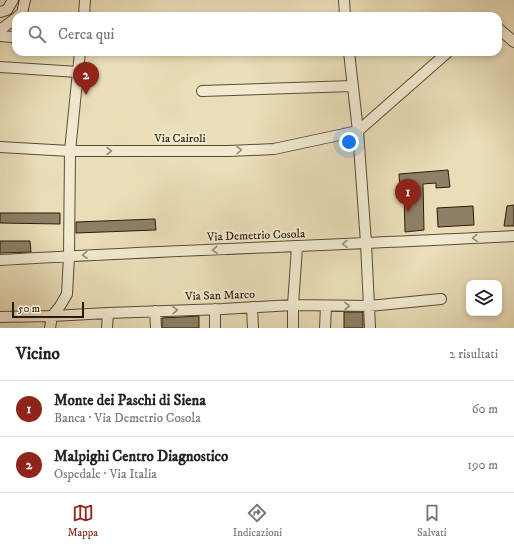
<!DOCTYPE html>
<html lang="it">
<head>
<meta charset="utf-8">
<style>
	:root { --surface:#fff; --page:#f6f6f6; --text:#222; --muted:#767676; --line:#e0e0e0; --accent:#8f2418 }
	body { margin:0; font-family:"IM FELL DW Pica",serif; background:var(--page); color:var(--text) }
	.controls { position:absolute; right:12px; bottom:12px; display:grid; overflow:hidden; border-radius:8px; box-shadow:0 2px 6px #0003 }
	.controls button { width:36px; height:36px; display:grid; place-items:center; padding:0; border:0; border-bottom:1px solid var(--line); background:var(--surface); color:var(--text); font:20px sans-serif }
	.scale { position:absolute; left:12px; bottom:10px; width:72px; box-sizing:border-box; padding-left:4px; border:2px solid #2b1b0d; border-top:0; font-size:11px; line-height:14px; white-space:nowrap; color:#2b1b0d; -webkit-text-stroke:3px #f1ead1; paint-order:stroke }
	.you { position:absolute; left:349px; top:142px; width:14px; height:14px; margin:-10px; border:3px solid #fff; border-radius:50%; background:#1a73e8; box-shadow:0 0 0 6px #1a73e833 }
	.badge { display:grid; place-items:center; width:26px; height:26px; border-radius:50%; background:var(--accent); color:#fff; font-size:13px; font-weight:700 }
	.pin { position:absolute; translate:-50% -33px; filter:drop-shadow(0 1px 2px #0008) }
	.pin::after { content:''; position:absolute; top:21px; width:14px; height:12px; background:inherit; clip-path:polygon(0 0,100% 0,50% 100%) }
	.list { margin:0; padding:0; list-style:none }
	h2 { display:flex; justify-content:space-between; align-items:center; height:52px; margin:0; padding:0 16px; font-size:17px }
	h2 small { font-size:13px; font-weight:400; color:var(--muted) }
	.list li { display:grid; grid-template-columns:26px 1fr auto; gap:12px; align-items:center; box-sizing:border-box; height:56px; padding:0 16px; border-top:1px solid var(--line) }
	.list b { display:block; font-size:15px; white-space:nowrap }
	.list p { margin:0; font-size:13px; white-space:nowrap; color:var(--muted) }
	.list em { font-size:13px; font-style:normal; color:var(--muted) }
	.icon { flex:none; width:22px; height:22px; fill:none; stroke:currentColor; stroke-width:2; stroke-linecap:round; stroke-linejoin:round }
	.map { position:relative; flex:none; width:514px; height:328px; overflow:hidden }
	.search { position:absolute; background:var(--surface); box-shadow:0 2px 6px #0003; left:12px; right:12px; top:12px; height:44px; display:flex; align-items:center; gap:10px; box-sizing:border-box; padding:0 14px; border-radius:12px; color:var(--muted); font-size:15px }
	.sheet { height:164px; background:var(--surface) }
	nav { display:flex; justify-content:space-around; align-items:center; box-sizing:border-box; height:56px; border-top:1px solid var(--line); background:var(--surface); font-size:11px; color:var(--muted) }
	nav a { display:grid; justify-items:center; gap:2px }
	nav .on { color:var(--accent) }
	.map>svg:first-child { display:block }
</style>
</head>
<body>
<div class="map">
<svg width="514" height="328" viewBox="0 0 514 328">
	<rect width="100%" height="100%" fill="#eadeb8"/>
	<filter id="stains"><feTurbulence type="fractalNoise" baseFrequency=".005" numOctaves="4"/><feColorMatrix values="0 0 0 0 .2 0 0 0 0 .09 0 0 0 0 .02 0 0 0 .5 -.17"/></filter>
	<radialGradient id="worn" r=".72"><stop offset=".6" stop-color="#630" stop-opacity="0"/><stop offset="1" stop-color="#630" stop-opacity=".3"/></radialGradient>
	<path fill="#8e8066" stroke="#2b1b0d" d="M448,170L450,187L436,188V183L423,184L424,230L405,232L404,190L400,191L399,174Z
		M514,205V226H504L507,206Z
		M473,206L474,225L438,227L437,208Z
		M0,213H60V224L0,223Z
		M155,219L156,230L76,233V222Z
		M0,241H30L31,252L0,253Z
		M344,312H363V328H344Z
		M199,316V328H162V318Z"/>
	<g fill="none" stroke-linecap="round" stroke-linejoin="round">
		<g stroke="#5b4c38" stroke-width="12">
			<path id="minor" d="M344,0L345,16
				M0,12L7,10L13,0
				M18,16L22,13L25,0
				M84,16L85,0
				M498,28L514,42
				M0,30L16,18
				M0,36L12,37L16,35
				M349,52L358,131L366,243L370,328
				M0,67L78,72
				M202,91L353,86
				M0,147L70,151H229L274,149L358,131L448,52
				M0,260C171,250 343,245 514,236
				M252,307L253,328
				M215,309V328
				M155,311L156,328
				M52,316L60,306L67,294L69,256L70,151L80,52
				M0,317L52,316L108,313L223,309L293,305L369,306L441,299
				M50,328L52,316
				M107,328L108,313
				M293,328V305L297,247
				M325,328L326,306"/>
		</g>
		<use href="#minor" stroke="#f1ead1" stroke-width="10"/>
	</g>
	<defs><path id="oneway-chevron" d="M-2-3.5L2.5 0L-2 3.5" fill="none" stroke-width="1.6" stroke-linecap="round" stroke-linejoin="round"/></defs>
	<g stroke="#988d79">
		<use href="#oneway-chevron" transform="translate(239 150) rotate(-2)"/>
		<use href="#oneway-chevron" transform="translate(109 151)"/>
		<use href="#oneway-chevron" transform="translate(475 238) rotate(177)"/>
		<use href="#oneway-chevron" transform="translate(345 244) rotate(178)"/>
		<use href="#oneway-chevron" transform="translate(215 250) rotate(178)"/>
		<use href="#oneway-chevron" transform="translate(85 255) rotate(178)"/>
		<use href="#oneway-chevron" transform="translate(347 306)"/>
		<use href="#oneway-chevron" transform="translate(175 310) rotate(-2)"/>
	</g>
	<g text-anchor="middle" stroke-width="4" stroke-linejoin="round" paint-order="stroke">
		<g font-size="12" fill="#2b1b0d" stroke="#f1ead1">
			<text x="180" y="142">Via Cairoli</text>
			<text transform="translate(256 235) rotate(-2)" y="4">Via Demetrio Cosola</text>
			<text transform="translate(220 295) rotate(-2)" y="4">Via San Marco</text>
		</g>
	</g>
	<rect width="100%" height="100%" filter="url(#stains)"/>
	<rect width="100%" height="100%" fill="url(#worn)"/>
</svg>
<div class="controls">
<button><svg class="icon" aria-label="layers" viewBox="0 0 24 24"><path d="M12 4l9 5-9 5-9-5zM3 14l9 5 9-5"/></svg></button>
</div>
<div class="scale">50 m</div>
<div class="you"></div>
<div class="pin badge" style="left:408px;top:212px">1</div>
<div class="pin badge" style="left:86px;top:95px">2</div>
<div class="search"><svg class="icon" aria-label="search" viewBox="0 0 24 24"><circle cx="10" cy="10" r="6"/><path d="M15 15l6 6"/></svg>Cerca qui</div>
</div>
<section class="sheet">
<h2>Vicino<small>2 risultati</small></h2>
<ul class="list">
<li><span class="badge">1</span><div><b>Monte dei Paschi di Siena</b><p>Banca · Via Demetrio Cosola</p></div><em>60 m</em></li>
<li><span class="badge">2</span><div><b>Malpighi Centro Diagnostico</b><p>Ospedale · Via Italia</p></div><em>190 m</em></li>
</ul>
</section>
<nav>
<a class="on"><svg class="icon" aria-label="map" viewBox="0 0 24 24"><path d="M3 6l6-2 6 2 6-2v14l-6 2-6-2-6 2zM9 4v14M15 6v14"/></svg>Mappa</a>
<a><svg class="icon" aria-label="directions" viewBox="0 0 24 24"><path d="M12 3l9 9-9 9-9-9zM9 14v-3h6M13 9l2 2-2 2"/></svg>Indicazioni</a>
<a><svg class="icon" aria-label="saved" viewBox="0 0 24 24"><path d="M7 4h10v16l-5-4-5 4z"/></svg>Salvati</a>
</nav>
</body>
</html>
